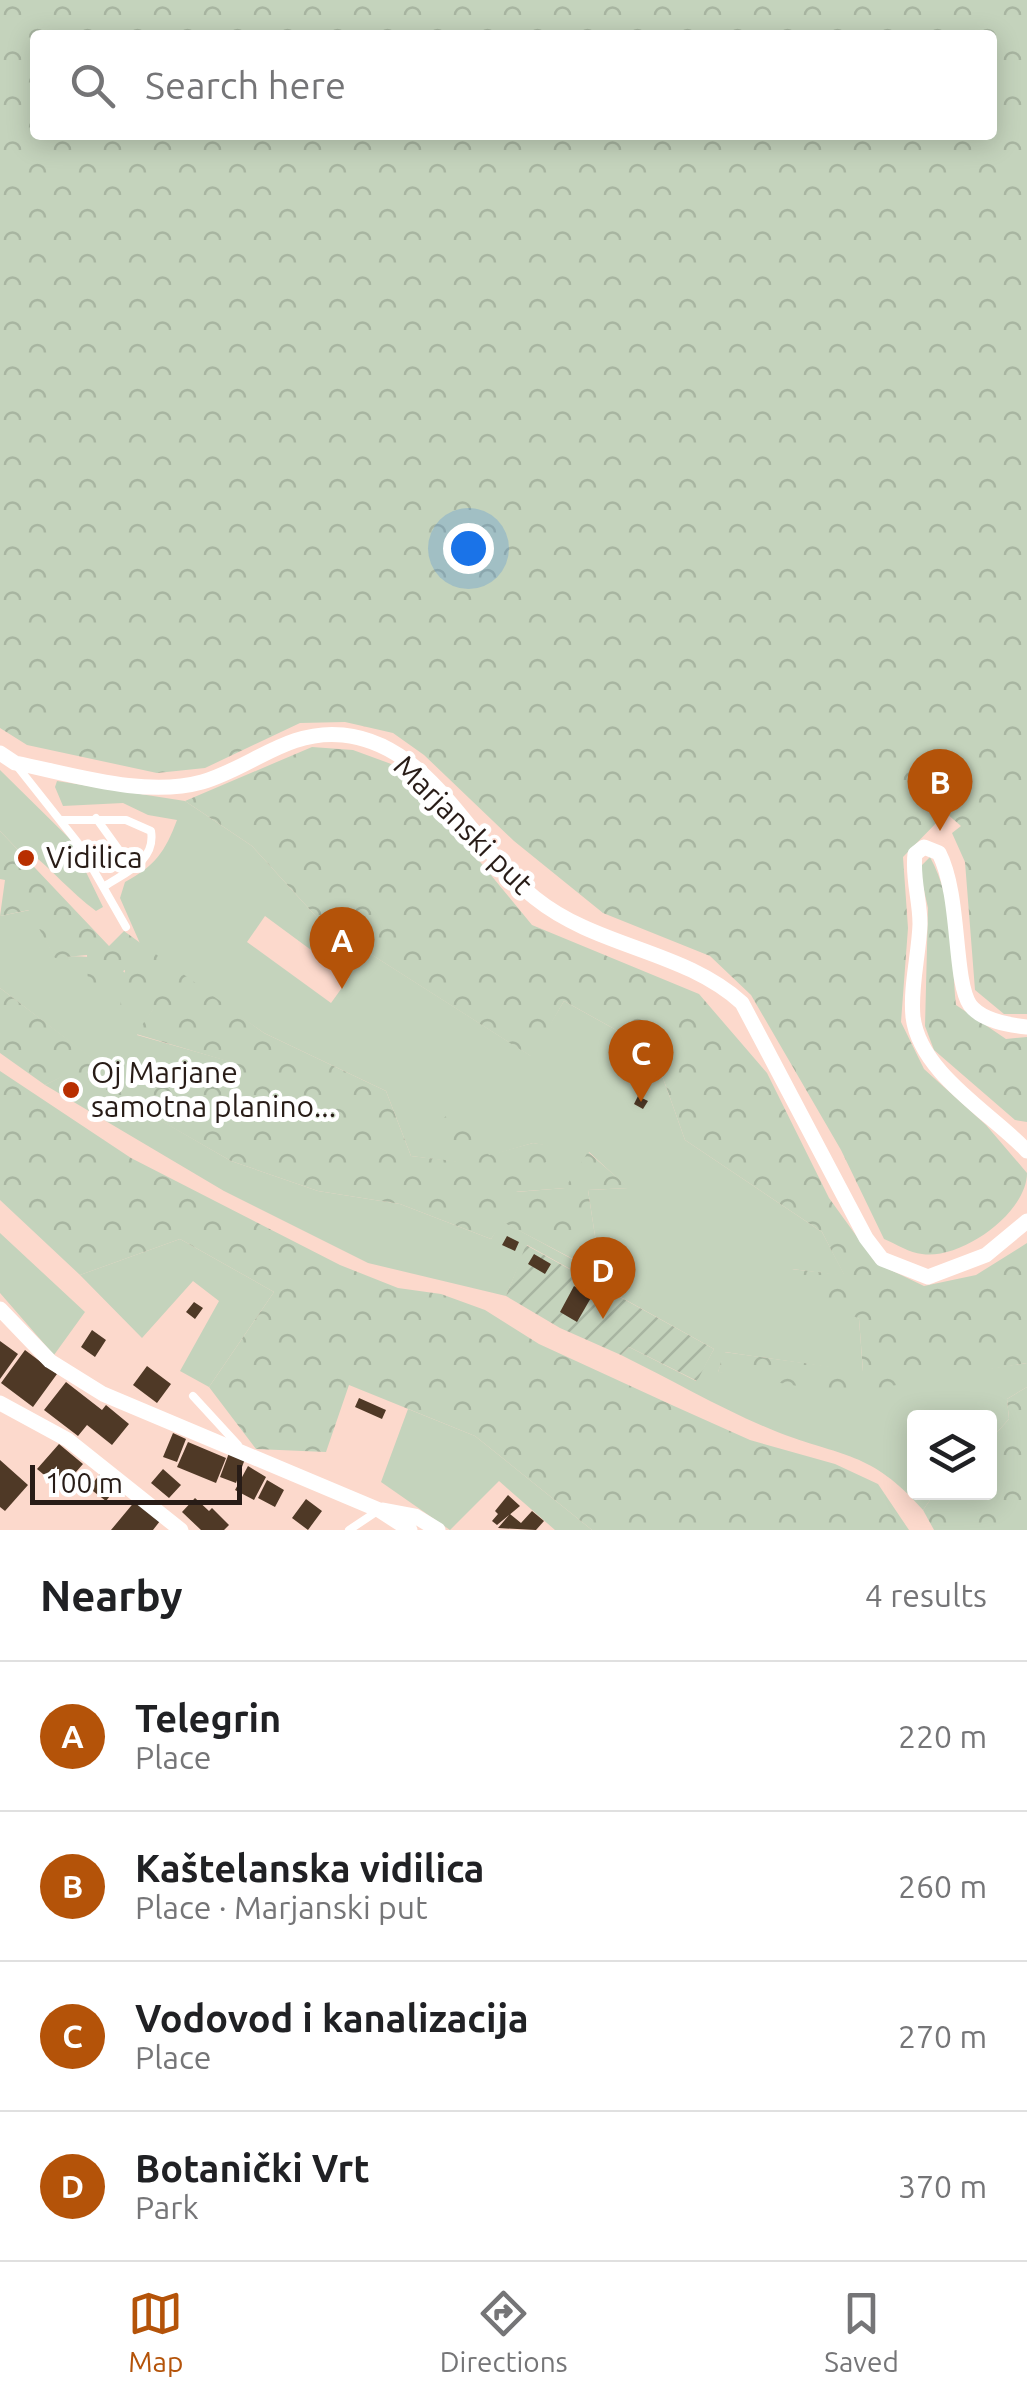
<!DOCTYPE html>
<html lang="en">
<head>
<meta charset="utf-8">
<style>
	:root { --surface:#fff; --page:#f6f6f6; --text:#202124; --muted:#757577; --line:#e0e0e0; --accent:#b45309 }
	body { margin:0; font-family:Ubuntu,sans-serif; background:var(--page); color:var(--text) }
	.controls { position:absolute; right:30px; bottom:30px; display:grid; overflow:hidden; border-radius:10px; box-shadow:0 5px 25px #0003 }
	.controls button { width:90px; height:90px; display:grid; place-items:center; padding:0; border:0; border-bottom:2px solid var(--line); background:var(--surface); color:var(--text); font:50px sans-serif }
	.scale { position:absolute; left:30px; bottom:25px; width:212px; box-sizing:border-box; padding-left:10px; border:5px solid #281c17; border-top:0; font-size:28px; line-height:35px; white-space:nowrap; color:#281c17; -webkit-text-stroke:8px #fff; paint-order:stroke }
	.you { position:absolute; left:468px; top:548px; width:35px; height:35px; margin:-25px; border:8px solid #fff; border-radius:50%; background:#1a73e8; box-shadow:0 0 0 15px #1a73e833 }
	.badge { display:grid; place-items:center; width:65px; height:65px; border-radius:50%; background:var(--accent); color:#fff; font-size:32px; font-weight:700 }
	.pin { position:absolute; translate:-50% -82px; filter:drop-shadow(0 2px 5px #0008) }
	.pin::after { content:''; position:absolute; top:52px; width:35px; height:30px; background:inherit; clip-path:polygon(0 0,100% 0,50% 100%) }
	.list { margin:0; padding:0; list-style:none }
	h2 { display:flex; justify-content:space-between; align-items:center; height:130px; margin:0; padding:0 40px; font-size:42px }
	h2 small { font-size:32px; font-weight:400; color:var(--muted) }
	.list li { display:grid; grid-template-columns:65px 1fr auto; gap:30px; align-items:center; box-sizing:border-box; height:150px; padding:0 40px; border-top:2px solid var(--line) }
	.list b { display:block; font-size:38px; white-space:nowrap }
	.list p { margin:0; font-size:32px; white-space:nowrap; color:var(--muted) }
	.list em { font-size:32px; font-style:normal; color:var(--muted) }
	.icon { flex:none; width:55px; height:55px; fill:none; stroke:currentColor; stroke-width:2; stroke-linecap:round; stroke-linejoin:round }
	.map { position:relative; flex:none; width:1027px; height:1530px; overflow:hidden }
	.search { position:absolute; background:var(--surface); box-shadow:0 5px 25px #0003; left:30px; right:30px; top:30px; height:110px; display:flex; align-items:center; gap:25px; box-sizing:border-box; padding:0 35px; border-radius:10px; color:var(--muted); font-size:38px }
	.sheet { height:730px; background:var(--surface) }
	nav { display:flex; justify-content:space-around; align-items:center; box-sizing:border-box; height:140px; border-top:2px solid var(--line); background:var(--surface); font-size:28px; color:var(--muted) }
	nav a { display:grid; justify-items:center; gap:5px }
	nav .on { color:var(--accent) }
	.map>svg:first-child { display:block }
</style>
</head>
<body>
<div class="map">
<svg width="1027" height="1530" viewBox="0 0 1027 1530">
	<defs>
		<pattern id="forest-crowns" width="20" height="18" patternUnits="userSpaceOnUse" patternTransform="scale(2.5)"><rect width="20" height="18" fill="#c4d3bc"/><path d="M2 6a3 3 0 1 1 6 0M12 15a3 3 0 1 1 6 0" fill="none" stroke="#a8b5a1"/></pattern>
		<pattern id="garden-furrows" width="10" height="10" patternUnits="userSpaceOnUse" patternTransform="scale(2.5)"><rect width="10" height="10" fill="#c4d3bc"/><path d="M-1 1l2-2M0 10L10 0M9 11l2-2" fill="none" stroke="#a8b5a1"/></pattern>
	</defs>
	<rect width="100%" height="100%" fill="#fcd9cc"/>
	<path fill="#c4d3bc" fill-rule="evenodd" d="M0,770L70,839L103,907L96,911C70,892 53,870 27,850L21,853L0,831Z
		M57,781L185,801L252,846L322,923L531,1056L564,1001L636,1041L663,1078L685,1140L822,1232L845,1276L792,1269L859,1319L863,1372L725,1352L718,1372L935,1377L1027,1363V1387L1007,1399L1009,1419L990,1440V1418H914V1492L935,1493L923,1510C870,1450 843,1458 775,1431C723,1410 672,1380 621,1355L629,1347L696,1381L714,1349L527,1245L506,1296L368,1263L224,1191L45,1085L74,1070L231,1161L318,1191L400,1204L491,1239L502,1221L572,1259L597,1249L588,1190L628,1188L589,1152L566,1188L514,1192L559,1148L533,1143L464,1163L411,1156L386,1091L264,1033L142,948L120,898L125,882C155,866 165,852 177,820L148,815L123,803L63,806L55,787ZM265,916L349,978L331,1003L247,942Z
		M30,910L55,957C112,953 122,964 154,1008L137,1035L239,1064L186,1090L108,1071L0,988V916Z
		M0,1233L85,1312L54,1355L0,1293Z
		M180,1239L274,1292L209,1387L180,1371L219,1301L193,1281L142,1338L80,1275Z
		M408,1409L475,1436L592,1530H555L499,1481L450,1530L381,1482Z"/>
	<path fill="url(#forest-crowns)" fill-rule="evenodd" d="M0,0H1027V1014H1004L975,990L965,862L952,833L961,826L946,813L903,857L908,928L901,1022L924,1069L986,1125L1027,1173C1027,1213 961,1260 922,1254C910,1253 896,1244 884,1239L841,1150L751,995L710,956L603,913L514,841L424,755L393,733L345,722L300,723L205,768L157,773L27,745L0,728ZM35,35H992V135H35Z
		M312,747L353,750L394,765L430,801L532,925L699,994L767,1073L829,1198L876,1263L924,1286L976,1275L1027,1243V1363L843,1394L718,1372L724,1352L863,1371L859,1319L788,1279L791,1269L844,1275L822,1232L685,1140L663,1078L636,1041L564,1001L532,1057L322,923L252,846L185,801Z
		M0,831L109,946L124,931L264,1033L386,1091L411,1156L462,1162L430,1129L455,1109L489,1155L533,1143L561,1147L516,1192L565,1188L588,1152L629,1188L588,1190L597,1249L573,1259L503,1222L491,1239L400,1204L318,1191L231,1161L74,1071L45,1085L0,1053V988L108,1070L186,1090L237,1064L136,1034L153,1009H120L125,970L88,990L87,955L55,958L29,910L0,916L5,880L0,879Z
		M930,857C955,903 951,954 956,1005L1006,1039L1027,1037V1122L1015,1120L934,1050L925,1026L928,908L919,868Z
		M0,1071L131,1158L340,1265L398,1288L441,1294L485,1310L539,1344L674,1406L750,1440L835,1464L878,1484L909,1530H592L475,1436L349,1385L326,1452L256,1449L209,1387L274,1292L180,1239L80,1275L0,1200Z
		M1027,1387V1530H934L923,1510L935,1493L990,1492V1440L1009,1419L1007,1399Z"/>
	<path fill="url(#garden-furrows)" d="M526,1245L714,1349L697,1381L629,1347L621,1355L560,1328L506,1296Z"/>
	<path fill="#4f3926" d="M638,1096L648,1101L643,1109L634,1104Z
		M507,1236L519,1242L515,1251L502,1245Z
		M534,1254L551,1264L545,1274L528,1264Z
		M587,1261L622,1280L616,1290L582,1271Z
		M574,1286L592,1296L577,1322L560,1312Z
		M194,1302L203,1308L195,1319L186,1312Z
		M92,1330L106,1340L95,1357L81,1347Z
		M0,1341L18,1354L0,1379Z
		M25,1350L57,1374L33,1407L1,1383Z
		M147,1366L171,1384L157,1403L133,1385Z
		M66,1382L102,1410L106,1405L129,1424L112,1445L87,1425L78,1436L44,1410Z
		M359,1398L386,1410L382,1419L355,1407Z
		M173,1433L186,1439L177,1462L163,1457Z
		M188,1442L226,1458L216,1483L177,1467Z
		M59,1444L83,1464L61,1489L37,1469Z
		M229,1453L245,1459L236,1483L220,1477Z
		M0,1460L28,1485L5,1511L0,1507Z
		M248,1466L266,1477L254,1500L235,1490Z
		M163,1469L181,1485L169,1498L151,1483Z
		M100,1474L117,1487L106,1501L89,1488Z
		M267,1480L284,1490L275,1507L258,1498Z
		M508,1495L520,1506L497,1525L492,1521L498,1514L495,1511Z
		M195,1498L209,1511L212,1508L229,1525L224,1530H201L182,1512Z
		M306,1499L322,1511L308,1530L292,1518Z
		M136,1500L160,1521L153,1530H111Z
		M532,1511L544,1521L536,1530L498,1528L510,1514L521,1523Z"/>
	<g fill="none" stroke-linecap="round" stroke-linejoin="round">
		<path stroke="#fff" stroke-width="8" d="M17,766L78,843L126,927
			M96,818L132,868
			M61,820H126L151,831C156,861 126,872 105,886
			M193,1396L238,1445
			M349,1530L379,1510"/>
		<path stroke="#fff" stroke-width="15" d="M0,753L15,763C72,774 144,798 202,782C251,768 288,729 343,735C432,744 472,848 535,898C597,948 684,950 742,1003L866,1238L882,1259L928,1277L986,1255L1027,1221
			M1027,1027C1009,1025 982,1021 970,1005C953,979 961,896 939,853L924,847L915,854C912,878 920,900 920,924C919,954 910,987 913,1017C920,1073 991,1113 1027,1151
			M0,1309L50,1361L103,1394L379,1510L410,1530
			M0,1403L68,1440L181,1530
			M383,1510L415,1516L438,1530"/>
	</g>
	<g fill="#b82f00" stroke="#fff" stroke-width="4">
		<circle cx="26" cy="858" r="10"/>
		<circle cx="71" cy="1090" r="10"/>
	</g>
	<g text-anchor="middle" stroke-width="10" stroke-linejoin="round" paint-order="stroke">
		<g font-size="30" fill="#281c17" stroke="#fff">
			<text transform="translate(463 825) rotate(45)" y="10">Marjanski put</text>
		</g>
		<g font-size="30" fill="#281c17" stroke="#fff" text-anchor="start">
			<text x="46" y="868">Vidilica</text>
			<text x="91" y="1083">Oj Marjane<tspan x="91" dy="34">samotna planino...</tspan></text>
		</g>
	</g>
</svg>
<div class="controls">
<button><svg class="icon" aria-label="layers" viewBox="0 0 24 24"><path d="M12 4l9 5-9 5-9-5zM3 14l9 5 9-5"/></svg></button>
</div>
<div class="scale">100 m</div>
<div class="you"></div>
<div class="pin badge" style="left:342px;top:989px">A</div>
<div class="pin badge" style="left:940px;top:831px">B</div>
<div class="pin badge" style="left:641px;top:1102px">C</div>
<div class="pin badge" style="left:603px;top:1319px">D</div>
<div class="search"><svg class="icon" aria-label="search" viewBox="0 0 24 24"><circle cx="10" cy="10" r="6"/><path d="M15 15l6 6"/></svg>Search here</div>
</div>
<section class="sheet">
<h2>Nearby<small>4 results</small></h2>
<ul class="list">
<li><span class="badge">A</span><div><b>Telegrin</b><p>Place</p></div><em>220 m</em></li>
<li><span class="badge">B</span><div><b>Kaštelanska vidilica</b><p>Place · Marjanski put</p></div><em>260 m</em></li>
<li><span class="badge">C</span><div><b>Vodovod i kanalizacija</b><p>Place</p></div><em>270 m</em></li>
<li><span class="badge">D</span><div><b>Botanički Vrt</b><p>Park</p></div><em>370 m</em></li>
</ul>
</section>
<nav>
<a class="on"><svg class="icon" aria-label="map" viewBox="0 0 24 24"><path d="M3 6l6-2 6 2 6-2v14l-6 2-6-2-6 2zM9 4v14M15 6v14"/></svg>Map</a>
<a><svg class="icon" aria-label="directions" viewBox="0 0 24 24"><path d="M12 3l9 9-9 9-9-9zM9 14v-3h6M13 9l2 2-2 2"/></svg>Directions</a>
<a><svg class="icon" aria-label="saved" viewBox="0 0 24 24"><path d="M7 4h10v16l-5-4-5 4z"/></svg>Saved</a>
</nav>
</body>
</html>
